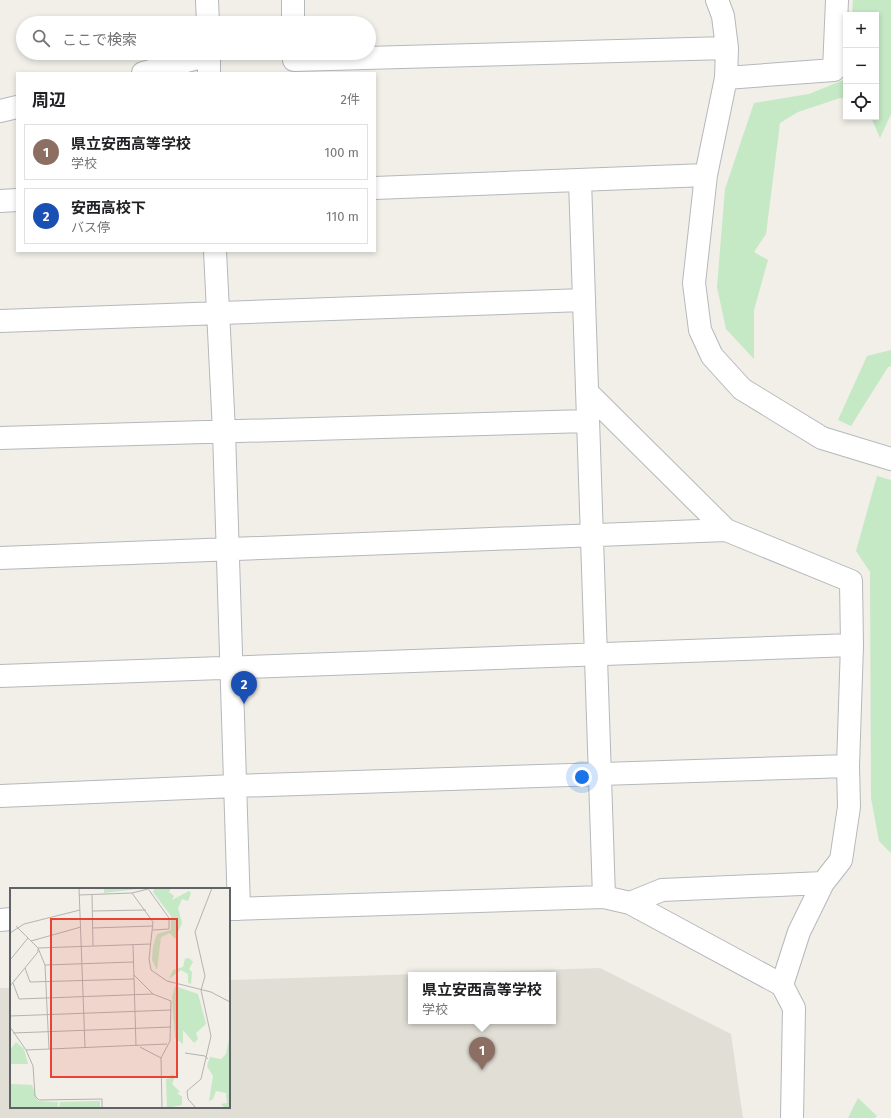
<!DOCTYPE html>
<html lang="ja">
<head>
<meta charset="utf-8">
<style>
	:root { --surface:#fff; --page:#f6f6f6; --text:#202124; --muted:#757577; --line:#e0e0e0; --accent:#ea4335 }
	body { margin:0; font-family:"Fira Sans","Noto Sans JP",sans-serif; background:var(--page); color:var(--text) }
	.controls { position:absolute; right:12px; top:12px; display:grid; overflow:hidden; border-radius:0px; box-shadow:0 2px 6px #0003 }
	.controls button { width:36px; height:36px; display:grid; place-items:center; padding:0; border:0; border-bottom:1px solid var(--line); background:var(--surface); color:var(--text); font:20px sans-serif }
	.you { position:absolute; left:582px; top:777px; width:14px; height:14px; margin:-10px; border:3px solid #fff; border-radius:50%; background:#1a73e8; box-shadow:0 0 0 6px #1a73e833 }
	.badge { display:grid; place-items:center; width:26px; height:26px; border-radius:50%; background:var(--accent); color:#fff; font-size:13px; font-weight:700 }
	.pin { position:absolute; translate:-50% -33px; filter:drop-shadow(0 1px 2px #0008) }
	.pin::after { content:''; position:absolute; top:21px; width:14px; height:12px; background:inherit; clip-path:polygon(0 0,100% 0,50% 100%) }
	.popup { position:absolute; left:408px; top:972px; width:148px; height:52px; box-sizing:border-box; display:grid; place-content:center; border-radius:0px; background:var(--surface); filter:drop-shadow(0 1px 3px #0005); font-size:13px; white-space:nowrap; color:var(--muted) }
	.popup b { font-size:15px; color:var(--text) }
	.popup::after { content:''; position:absolute; left:50%; top:100%; margin-left:-8px; border:8px solid transparent; border-top-color:var(--surface) }
	.list { margin:0; padding:0; list-style:none }
	h2 { display:flex; justify-content:space-between; align-items:center; height:52px; margin:0; padding:0 16px; font-size:17px }
	h2 small { font-size:13px; font-weight:400; color:var(--muted) }
	.list li { display:grid; grid-template-columns:26px 1fr auto; gap:12px; align-items:center; box-sizing:border-box; height:56px; margin:0 8px 8px; padding:0 8px; border:1px solid var(--line); border-radius:0px }
	.list b { display:block; font-size:15px; white-space:nowrap }
	.list p { margin:0; font-size:13px; white-space:nowrap; color:var(--muted) }
	.list em { font-size:13px; font-style:normal; color:var(--muted) }
	.icon { flex:none; width:22px; height:22px; fill:none; stroke:currentColor; stroke-width:2; stroke-linecap:round; stroke-linejoin:round }
	.map { position:relative; flex:none; width:891px; height:1118px; overflow:hidden }
	.search { position:absolute; background:var(--surface); box-shadow:0 2px 6px #0003; left:16px; top:16px; width:360px; height:44px; display:flex; align-items:center; gap:10px; box-sizing:border-box; padding:0 14px; border-radius:22px; color:var(--muted); font-size:15px }
	.panel { position:absolute; background:var(--surface); box-shadow:0 2px 6px #0003; left:16px; top:72px; width:360px; height:180px; border-radius:0px }
	.map>svg:first-child { display:block }
</style>
</head>
<body>
<div class="map">
<svg width="891" height="1118" viewBox="0 0 891 1118">
	<rect width="100%" height="100%" fill="#f1efe8"/>
	<path fill="#e1ded6" fill-rule="evenodd" d="M600,968L731,1034L743,1118H0V988H11V1107H229V980ZM411,975H553V1021H411Z"/>
	<path fill="#c5e8c5" d="M853,0H891V114L880,138L871,117H876V15H852Z
		M846,79V99L840,98L798,112L780,123L766,234L754,252L768,260L754,310V359L726,329L717,287L725,189L754,103L809,94Z
		M891,350V366L888,367L851,426L838,420L867,356Z
		M877,476L891,480V853L879,841L871,798L870,572L856,551Z
		M858,1098L877,1116L875,1118H848Z"/>
	<g fill="none" stroke-linecap="round" stroke-linejoin="round">
		<g stroke="#b5b8bc" stroke-width="24">
			<path id="minor" d="M207,0L208,23
				M293,0V23
				M717,0L723,16L727,48L726,78L706,175L694,283L700,330L712,356L742,389L822,438L891,459
				M209,53V73
				M294,60L727,48
				M143,73L209,55
				M726,78L834,70L837,0
				M0,111L17,107
				M580,180L604,897
				M375,188L706,175
				M0,201L17,200
				M215,251L224,431L239,909
				M0,321L583,300
				M588,393L726,530L851,581L852,645L848,766L849,807L841,860L823,883L799,932L782,985L794,1008L792,1118
				M0,438L588,421
				M0,558L726,530
				M0,676L852,645
				M0,796L235,786L848,766
				M630,903L782,985
				M229,909L604,897L630,903L662,890L823,883
				M0,920L11,919"/>
		</g>
		<use href="#minor" stroke="#fff" stroke-width="22"/>
	</g>
	<g transform="translate(10 888)">
		<rect width="220" height="220" fill="#f1efe8"/>
		<path d="M94,0H136L94,5ZM145,0H161L159,4L164,8L162,12L179,3L181,5L178,13L172,11L168,20L172,35L165,51L160,45L151,49L147,82L142,72L143,58L147,46L161,42V28L143,4ZM179,70L183,74L179,81L182,84L181,96L178,95V86L171,82L159,91L163,82L173,79L175,71ZM165,98L188,106L196,136L186,145L188,151L184,155L173,142V156L165,150L162,109ZM220,146V220H215L211,216L217,215L216,205L206,203L203,211L199,213L203,188L197,178L200,169L211,171L216,166ZM6,154L14,161L18,176H0V162ZM162,186L165,189L162,196L170,204L167,205L172,209V217L157,220L156,191L160,190ZM0,196L22,197L28,213L48,214V220H0ZM90,213V220H49L50,214Z" fill="#c5e8c5"/>
		<path fill="none" stroke="#b3b3b1" stroke-width="1" d="M69,0L75,159M139,2L159,30V41L143,42M122,5L143,34L139,71L141,82L157,93L201,104L220,114M69,7L122,5L142,0M82,7L83,58M82,23L136,22M6,38L28,60L35,77L39,161M82,40L143,38M0,45L14,36L70,22M21,53L71,39M123,57L126,158M28,60L141,56M0,72L18,50M35,77L123,74M15,80L20,94L124,91M124,87L143,106L161,113L160,153L151,170L152,220M3,95L9,111L143,106M0,98L28,64V61M0,128L161,122M0,139L16,162L23,178L25,208L29,212L92,211V220M3,145L161,139M130,159L151,170M16,162L157,156M175,165L195,168L198,171M186,220L178,211L177,203L191,191L201,148L191,102L195,88L185,44L202,0"/>
		<path fill="#ea4335" fill-opacity="0.15" stroke="#ea4335" stroke-width="2" d="M41,31H167V189H41Z"/>
		<rect width="220" height="220" fill="none" stroke="#5f6368" stroke-width="2"/>
	</g>
</svg>
<div class="controls">
<button>+</button>
<button>−</button>
<button><svg class="icon" aria-label="locate" viewBox="0 0 24 24"><circle cx="12" cy="12" r="6"/><path d="M12 2v4M12 18v4M2 12h4M18 12h4"/></svg></button>
</div>
<div class="you"></div>
<div class="pin badge" style="left:482px;top:1070px;background:#8d6e63">1</div>
<div class="popup"><b>県立安西高等学校</b>学校</div>
<div class="pin badge" style="left:244px;top:704px;background:#1a4fb4">2</div>
<div class="search"><svg class="icon" aria-label="search" viewBox="0 0 24 24"><circle cx="10" cy="10" r="6"/><path d="M15 15l6 6"/></svg>ここで検索</div>
<section class="panel">
<h2>周辺<small>2件</small></h2>
<ul class="list">
<li><span class="badge" style="background:#8d6e63">1</span><div><b>県立安西高等学校</b><p>学校</p></div><em>100 m</em></li>
<li><span class="badge" style="background:#1a4fb4">2</span><div><b>安西高校下</b><p>バス停</p></div><em>110 m</em></li>
</ul>
</section>
</div>
</body>
</html>
